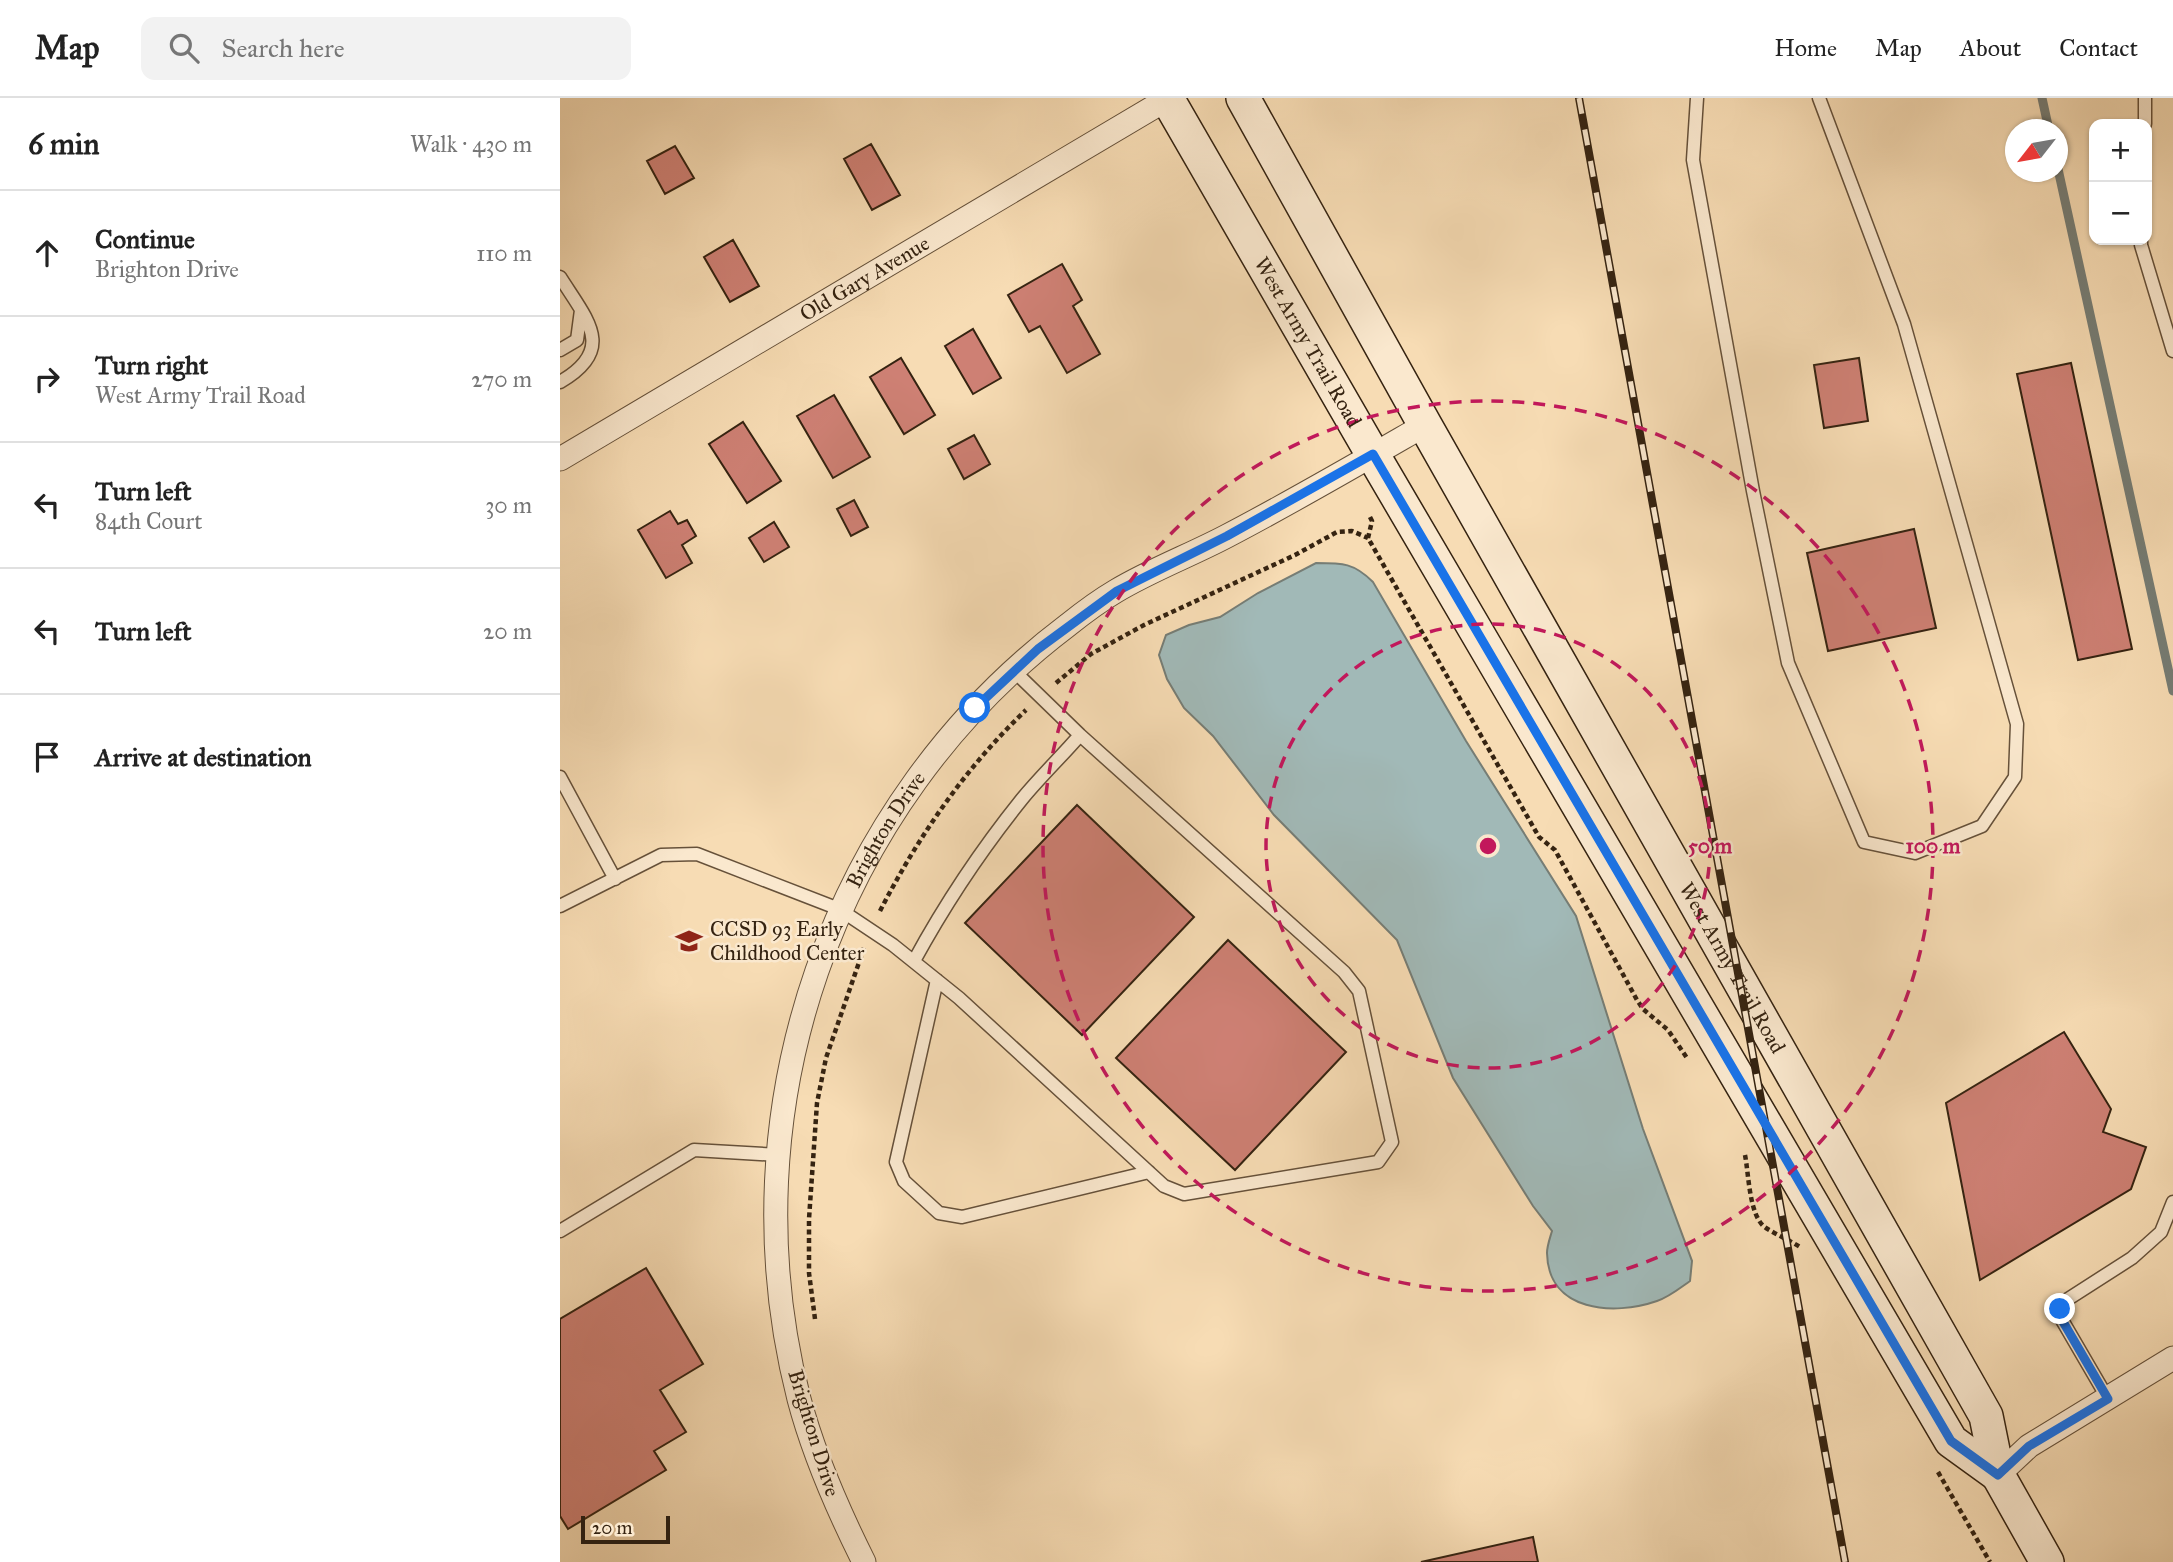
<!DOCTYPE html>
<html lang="en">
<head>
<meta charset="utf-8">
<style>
	:root { --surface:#fff; --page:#f2f2f2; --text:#222; --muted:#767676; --line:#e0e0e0 }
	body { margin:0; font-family:"IM FELL Great Primer",serif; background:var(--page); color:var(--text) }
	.controls { position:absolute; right:21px; top:21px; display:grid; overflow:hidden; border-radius:14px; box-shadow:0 2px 5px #0004 }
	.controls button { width:63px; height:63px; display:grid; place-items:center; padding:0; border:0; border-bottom:2px solid var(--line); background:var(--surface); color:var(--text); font:35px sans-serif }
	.compass { position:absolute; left:1445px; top:21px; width:63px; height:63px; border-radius:50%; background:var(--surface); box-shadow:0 2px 5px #0004; rotate:239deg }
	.scale { position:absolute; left:21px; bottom:18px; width:89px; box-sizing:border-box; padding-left:7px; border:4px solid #352311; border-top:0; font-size:19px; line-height:24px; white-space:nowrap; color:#352311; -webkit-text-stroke:5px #fae8ce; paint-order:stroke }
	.stop { position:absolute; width:21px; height:21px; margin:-16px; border:5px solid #1a73e8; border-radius:50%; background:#fff }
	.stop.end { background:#1a73e8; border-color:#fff; box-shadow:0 2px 7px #0008 }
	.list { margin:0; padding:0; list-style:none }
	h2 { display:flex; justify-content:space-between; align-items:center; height:91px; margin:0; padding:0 28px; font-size:30px }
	h2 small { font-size:23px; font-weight:400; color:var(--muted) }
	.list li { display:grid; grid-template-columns:46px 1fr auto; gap:21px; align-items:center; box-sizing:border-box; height:126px; padding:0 28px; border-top:2px solid var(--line) }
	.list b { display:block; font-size:26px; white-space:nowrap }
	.list p { margin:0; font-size:23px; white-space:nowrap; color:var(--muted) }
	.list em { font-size:23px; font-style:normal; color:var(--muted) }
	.icon { flex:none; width:38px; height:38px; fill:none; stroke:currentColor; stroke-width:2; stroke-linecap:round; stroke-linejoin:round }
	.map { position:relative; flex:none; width:1613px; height:1464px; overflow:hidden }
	header { display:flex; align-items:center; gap:42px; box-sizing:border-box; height:98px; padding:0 35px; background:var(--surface); border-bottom:2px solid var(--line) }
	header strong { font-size:33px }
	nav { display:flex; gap:38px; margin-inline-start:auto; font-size:24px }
	.search { width:490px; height:63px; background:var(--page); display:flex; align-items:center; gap:18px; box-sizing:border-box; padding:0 24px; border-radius:14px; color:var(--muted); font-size:26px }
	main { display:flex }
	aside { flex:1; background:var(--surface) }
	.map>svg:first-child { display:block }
</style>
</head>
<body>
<header>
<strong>Map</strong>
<div class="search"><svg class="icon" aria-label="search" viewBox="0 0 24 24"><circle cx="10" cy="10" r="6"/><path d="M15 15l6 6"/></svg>Search here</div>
<nav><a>Home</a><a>Map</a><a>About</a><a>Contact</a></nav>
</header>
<main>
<aside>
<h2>6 min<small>Walk · 430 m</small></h2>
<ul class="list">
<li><svg class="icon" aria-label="ahead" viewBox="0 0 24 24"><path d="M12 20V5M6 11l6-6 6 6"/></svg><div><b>Continue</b><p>Brighton Drive</p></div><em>110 m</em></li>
<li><svg class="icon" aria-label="right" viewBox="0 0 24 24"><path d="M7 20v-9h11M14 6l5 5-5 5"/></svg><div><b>Turn right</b><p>West Army Trail Road</p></div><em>270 m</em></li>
<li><svg class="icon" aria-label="left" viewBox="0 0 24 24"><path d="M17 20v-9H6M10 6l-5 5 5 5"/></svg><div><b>Turn left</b><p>84th Court</p></div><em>30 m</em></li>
<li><svg class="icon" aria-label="left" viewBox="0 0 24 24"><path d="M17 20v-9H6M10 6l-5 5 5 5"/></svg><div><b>Turn left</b></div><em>20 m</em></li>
<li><svg class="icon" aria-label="arrive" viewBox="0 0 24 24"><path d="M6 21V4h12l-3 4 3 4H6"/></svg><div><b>Arrive at destination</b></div></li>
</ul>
</aside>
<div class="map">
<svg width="1613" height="1464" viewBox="0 0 1613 1464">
	<rect width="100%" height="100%" fill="#f7dcb4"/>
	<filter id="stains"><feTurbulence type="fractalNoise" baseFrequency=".00286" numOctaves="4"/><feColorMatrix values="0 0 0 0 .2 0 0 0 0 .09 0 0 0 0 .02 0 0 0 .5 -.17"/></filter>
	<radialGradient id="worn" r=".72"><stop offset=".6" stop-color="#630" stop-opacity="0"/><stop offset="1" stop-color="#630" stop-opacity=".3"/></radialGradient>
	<path fill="#a1b9b7" stroke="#767d75" stroke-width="2" d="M756,465C783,465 794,465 813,484L906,643L1016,818L1083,1031L1132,1163L1130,1183C1120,1190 1109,1199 1097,1203C1054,1218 988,1214 987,1155C987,1148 990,1140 992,1133L973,1108L893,980L837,842L714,717L653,638L624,610L607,581L599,557L606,537L629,527L660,519L698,495Z"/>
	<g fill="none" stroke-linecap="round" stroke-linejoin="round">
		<path stroke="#767d75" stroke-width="9" d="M1482,0L1489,32
			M1498,71L1613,593"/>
	</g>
	<path fill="#ce8074" stroke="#352311" stroke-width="2" d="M311,46L340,97L312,112L284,61Z
		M115,48L134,80L105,96L87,63Z
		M173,142L199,188L170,204L144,159Z
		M502,166L522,202L513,208L540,256L507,275L480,228L469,234L448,197Z
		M413,231L441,280L413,296L385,248Z
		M341,260L375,317L344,336L310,279Z
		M1299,260L1308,323L1264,330L1254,267Z
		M1511,265L1572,551L1518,562L1457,276Z
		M274,297L310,359L273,380L237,318Z
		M183,324L221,383L187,405L149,346Z
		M414,337L430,366L404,381L388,351Z
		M294,402L308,429L291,438L277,411Z
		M110,413L118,426L127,422L136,438L122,447L132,465L106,480L78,432Z
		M214,424L229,449L204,464L189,440Z
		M1354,431L1376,530L1268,553L1247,455Z
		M517,707L634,819L522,937L405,825Z
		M668,842L786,954L675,1072L556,960Z
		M1504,934L1551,1011L1543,1034L1586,1049L1571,1091L1420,1182L1386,1005Z
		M86,1170L143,1266L100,1292L126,1334L94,1353L106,1372L8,1431L0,1418V1221Z
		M973,1439L978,1464H861Z"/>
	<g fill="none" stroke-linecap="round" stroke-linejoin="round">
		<g stroke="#66513a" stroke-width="15">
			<path id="lane" d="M1137,0L1133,62L1193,393L1228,565L1304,744L1355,755L1422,728L1455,679L1457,626L1344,226L1259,0
				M1585,26V0
				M1581,142V147L1613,253
				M0,179C27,222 57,251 0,284
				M0,252L17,242L21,212
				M0,679L55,781
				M0,808L101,757L137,756L279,811L333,847L399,900L604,1088L624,1096L818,1064L832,1044L799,893L784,874L520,637L454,573
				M354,863C385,806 421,752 462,701C480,679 501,659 520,637
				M377,882L336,1064L344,1083L379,1115L402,1119L589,1074
				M0,1133L134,1052L219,1057
				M1548,1301L1502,1222L1500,1211L1505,1203L1572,1160L1601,1134L1613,1104"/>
		</g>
		<g stroke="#66513a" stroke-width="25">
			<g id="street">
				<path id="s1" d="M0,361L609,0"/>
				<path d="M1438,1377L1469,1348L1613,1260"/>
				<path id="s2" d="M304,1464C278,1412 254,1358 239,1301C165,1013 271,706 508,527C523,515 539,503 556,493C591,472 631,457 667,438C734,403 799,365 865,327"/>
			</g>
		</g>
		<g stroke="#352311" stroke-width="36">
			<g id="secondary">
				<path id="s3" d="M607,0L813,357L1391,1343L1438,1377"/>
				<path id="s4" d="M683,0L865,327L1426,1318L1438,1377L1487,1464"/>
			</g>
		</g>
		<path stroke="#352311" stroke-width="4.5" stroke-dasharray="5 3.5" stroke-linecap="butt" d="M810,419L812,423L808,440L979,739L995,752L1077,902L1083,911L1108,932L1127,960
			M496,585L531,556L584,527L735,457L777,434L792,433L808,440
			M320,813C358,739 405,670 466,612
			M1185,1057C1189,1077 1189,1119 1206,1130C1217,1137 1229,1142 1240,1149
			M255,1221L249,1175V1121L257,1005L266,960L304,850
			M1378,1374L1430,1464"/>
		<use href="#lane" stroke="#fae8ce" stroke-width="12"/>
		<use href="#street" stroke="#fae8ce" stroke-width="23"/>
		<use href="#secondary" stroke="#fae8ce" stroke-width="33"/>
		<g stroke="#352311" stroke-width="8">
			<path id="rail" d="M1019,0L1285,1464"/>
		</g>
		<use href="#rail" stroke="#fae8ce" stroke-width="5" stroke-dasharray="16" stroke-linecap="butt"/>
	</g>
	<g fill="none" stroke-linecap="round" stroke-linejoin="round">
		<path stroke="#1a73e8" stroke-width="9" d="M415,610L478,551L557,493L667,438L813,356L1391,1343L1438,1377L1469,1348L1548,1301L1502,1222L1500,1211"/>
	</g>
	<g fill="none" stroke="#c2185b" stroke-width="3.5" stroke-dasharray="12 9">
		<circle cx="928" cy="748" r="222"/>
		<circle cx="928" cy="748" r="445"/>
	</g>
	<defs>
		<g id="school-bare" transform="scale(2.1)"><path d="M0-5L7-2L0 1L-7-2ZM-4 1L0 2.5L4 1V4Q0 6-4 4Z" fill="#8f2418" stroke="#fae8ce" stroke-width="2.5" paint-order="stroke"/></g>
	</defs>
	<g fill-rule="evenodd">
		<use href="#school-bare" x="129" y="843"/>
	</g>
	<g text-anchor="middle" stroke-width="5" stroke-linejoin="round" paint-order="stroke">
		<g font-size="21" fill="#352311" stroke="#fae8ce">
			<text dy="7" stroke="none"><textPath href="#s1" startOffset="354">Old Gary Avenue</textPath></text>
			<text dy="7" stroke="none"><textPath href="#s3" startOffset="282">West Army Trail Road</textPath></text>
			<text dy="7" stroke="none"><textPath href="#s2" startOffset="768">Brighton Drive</textPath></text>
			<text dy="7" stroke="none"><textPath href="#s4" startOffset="998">West Army Trail Road</textPath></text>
			<text transform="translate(254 1335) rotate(73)" y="7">Brighton Drive</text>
		</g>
		<g font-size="21" fill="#352311" stroke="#fae8ce" text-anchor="start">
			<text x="150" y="838">CCSD 93 Early<tspan x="150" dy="24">Childhood Center</tspan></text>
		</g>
	</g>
	<circle cx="928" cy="748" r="10" fill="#c2185b" stroke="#fae8ce" stroke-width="3.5"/>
	<g font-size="21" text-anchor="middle" font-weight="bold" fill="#c2185b" stroke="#fae8ce" stroke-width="5" stroke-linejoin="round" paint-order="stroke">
		<text x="1150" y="755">50 m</text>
		<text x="1373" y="755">100 m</text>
	</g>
	<rect width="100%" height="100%" filter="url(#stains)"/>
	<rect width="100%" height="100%" fill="url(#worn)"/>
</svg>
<div class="controls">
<button>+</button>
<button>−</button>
</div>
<svg class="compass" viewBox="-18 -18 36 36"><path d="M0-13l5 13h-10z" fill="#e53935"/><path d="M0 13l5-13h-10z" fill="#767676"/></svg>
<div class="scale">20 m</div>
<div class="stop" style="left:415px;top:610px"></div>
<div class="stop end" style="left:1500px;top:1211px"></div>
</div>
</main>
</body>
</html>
